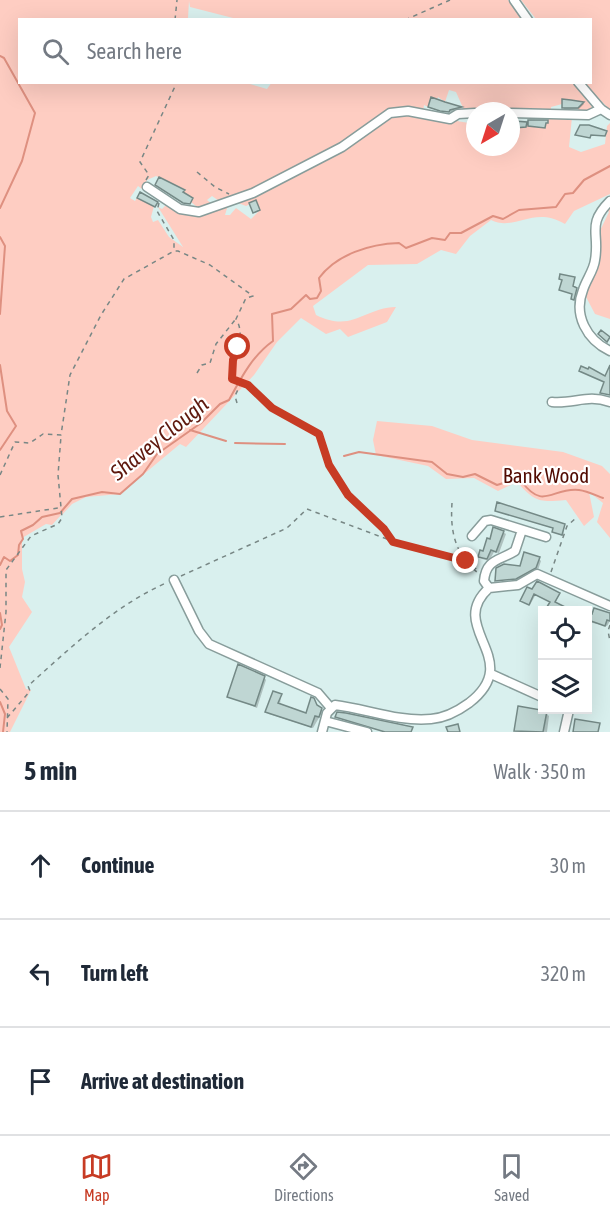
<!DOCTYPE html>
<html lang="en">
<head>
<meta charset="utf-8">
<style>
	:root { --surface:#fff; --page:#f2f2f3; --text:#1f2937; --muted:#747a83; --line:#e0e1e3; --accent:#c73b24 }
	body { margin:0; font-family:"Asap Condensed",sans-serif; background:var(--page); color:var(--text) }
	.controls { position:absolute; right:18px; bottom:18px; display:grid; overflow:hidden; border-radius:0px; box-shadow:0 6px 24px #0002 }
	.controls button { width:54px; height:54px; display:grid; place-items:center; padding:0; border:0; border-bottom:2px solid var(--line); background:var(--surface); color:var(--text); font:30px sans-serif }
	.compass { position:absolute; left:466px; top:102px; width:54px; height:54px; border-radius:50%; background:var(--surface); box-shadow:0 6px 24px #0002; rotate:219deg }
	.stop { position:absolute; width:18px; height:18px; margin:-14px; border:4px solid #c73b24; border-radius:50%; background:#fff }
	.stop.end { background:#c73b24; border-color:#fff; box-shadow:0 2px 6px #0008 }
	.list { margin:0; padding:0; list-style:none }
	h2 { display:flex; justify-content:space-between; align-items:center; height:78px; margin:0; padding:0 24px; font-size:26px }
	h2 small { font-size:20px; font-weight:400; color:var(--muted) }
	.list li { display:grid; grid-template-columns:39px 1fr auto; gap:18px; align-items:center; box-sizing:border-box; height:108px; padding:0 24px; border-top:2px solid var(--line) }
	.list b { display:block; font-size:22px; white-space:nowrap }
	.list em { font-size:20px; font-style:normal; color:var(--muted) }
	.icon { flex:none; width:33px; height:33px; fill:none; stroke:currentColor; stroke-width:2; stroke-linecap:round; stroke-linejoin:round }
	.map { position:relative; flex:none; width:610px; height:732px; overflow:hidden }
	.search { position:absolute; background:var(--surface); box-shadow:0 6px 24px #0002; left:18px; right:18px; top:18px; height:66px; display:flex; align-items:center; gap:15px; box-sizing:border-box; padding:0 21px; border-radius:0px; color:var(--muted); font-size:22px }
	.sheet { height:402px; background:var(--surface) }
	nav { display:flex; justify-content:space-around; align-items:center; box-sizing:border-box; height:84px; border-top:2px solid var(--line); background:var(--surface); font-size:16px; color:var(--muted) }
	nav a { display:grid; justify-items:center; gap:3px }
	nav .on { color:var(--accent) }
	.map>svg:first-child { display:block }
</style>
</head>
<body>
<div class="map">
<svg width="610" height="732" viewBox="0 0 610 732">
	<rect width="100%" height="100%" fill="#d9f0ee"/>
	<path fill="#fecdc2" d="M0,0H508L523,19H237L190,7L189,1L188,18L191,19L20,20V82H243L267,89L272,82H574L592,107V112H578V104L562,99V104L551,107V111L464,110L456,92L449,90L445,102L438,97L437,99L431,97L428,107L424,105L423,111C385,104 364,133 334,150C301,168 258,194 222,203L212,196L207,200L213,205L193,210L196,206L191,202L193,198L183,192L184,189L156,176L147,180L142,189L138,186L130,198L135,201L137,198L154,206L151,217L153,222L158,220L169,237L183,247L158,207L162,209L168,203C194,220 200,211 228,205L225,215H230L236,208L251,219L260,210L256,201L246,206L238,203L339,150L388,117L408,113L475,124V147H511V115L515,128L527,125L545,127L549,117H572L569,147L581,152L605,144L607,126L610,123V194L574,211L565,224C533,205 515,232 491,220L470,236L456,254L441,250L417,264L368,265L313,306L316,315C353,333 363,308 396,307L387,322L348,337L340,329L326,334L301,318L277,342L254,375L186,447L180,444L120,494L86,497L72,504L62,515L60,511L61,515L52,525L46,524L22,538V569L25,582L22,597L32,612L9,647L26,689L31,690L10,732H0Z
		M521,0H610V110L584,83L590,82V20L536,19Z
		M610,205V319L595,314L585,295L600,260L596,239L609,212L606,209Z
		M377,421L432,426L472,440L563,452L602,466L610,474V538L597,522L603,503L589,492L594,517L584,526L566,500C540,502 536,503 517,482L498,491L474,478L446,479L428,466L376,455L373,440Z"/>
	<path fill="#0003" d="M432,99L461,109L451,113L431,107Z
		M563,101L583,103L584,104L579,109H564Z
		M496,511L564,525L563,536L555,533V529Z
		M503,532L506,534L499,553L494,552L489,561L482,559L480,557L491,541Z
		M539,559L541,561L538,570L518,580H496Z
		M527,589L559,594L555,604L565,610H547L551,602L536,594L530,605L523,602Z
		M588,615H610V621L607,626L588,622Z
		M264,677L266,680L257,708L228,696Z
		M281,695L280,705L307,715L318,707L323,711L313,728L269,714L267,712Z
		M546,713L549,716L547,732L515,731Z"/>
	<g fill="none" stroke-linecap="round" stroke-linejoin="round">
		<path stroke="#de9080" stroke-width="2" d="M0,56L4,58L35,113L22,161L0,208
			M0,237L5,246L0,314
			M0,365L7,411L16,426L0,450
			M190,430L226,441
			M235,443L285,444
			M344,456L359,452L432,462L447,474L463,477L475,474L497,485L510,481L522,482C544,511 552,487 579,490C587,491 595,495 603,498
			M0,565L4,557L10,561L18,555L19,545L23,539L21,531L33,525L42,517L60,513L72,499L102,492L120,494L143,474L157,454L201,423L220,404L229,400C241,378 252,356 273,341L272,314L291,309L306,295L310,299L317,298L321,291L319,278C337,254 370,244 399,243L406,248L432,238L445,240L450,233H461L493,216L503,219L519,210L556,207L565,194L573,193L584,180L610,166
			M0,613L2,625L0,629
			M0,702L5,714L3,732"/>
	</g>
	<path fill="#bfd6d3" stroke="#748986" stroke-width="1.5" d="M431,97L445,102L462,107L450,110L449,112L440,111L428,107Z
		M562,99L571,100L584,102L578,108H562Z
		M528,120H548V123H546L545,128L528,126Z
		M514,121L527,122L526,127L514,128Z
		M580,125H589L607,131L605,136L591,135L590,138L575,135Z
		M159,177L185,190L183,192L193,198L190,204L183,203L155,185Z
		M140,192L158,202L155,207L137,198Z
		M256,200L260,210L253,213L249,203Z
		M560,274L575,277L573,286L577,288L574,300L571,299L572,294L559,290L562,280L559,279Z
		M601,330L610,337L607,342L598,334Z
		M610,365V395L600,393L604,382L579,371L581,366L588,369L589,367L605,376Z
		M497,502L565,524L562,535L552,532L553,528L495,511Z
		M493,527L504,531L496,552L491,550L487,559L478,557L480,550L483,551L487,538L490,539Z
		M524,552L540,557L536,568L516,579L495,581L496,568L504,564L520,566Z
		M537,581L560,593L555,602L571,610H545L550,602L534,594L529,605L520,601L527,587L532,589Z
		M594,608L610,613V621L607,620L605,626L588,620V613L592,614Z
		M238,664L265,676L255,706L227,697Z
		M273,691L282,694L278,703L306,713L311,697L314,698L317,705L322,708L319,717L315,716L311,727L265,712Z
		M518,706L547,711L543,732L514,731Z
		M337,712L346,713L413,727L411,732H385L335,717Z
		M575,719L600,723L598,732H573Z
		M458,724L460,732H448L446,727Z"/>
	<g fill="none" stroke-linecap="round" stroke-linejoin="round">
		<g stroke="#889d9b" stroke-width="11">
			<path id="minor" d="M514,0L528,20
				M578,82L601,109L610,115
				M511,113L588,115L601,109
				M147,187L180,209L199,212L253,193L342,147L390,113L408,111L450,119L458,114L475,113
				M610,201C586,225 600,233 595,260C594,270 586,280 583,290C573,315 587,340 610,351
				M552,402C575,404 587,394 610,402
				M472,536L485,521L491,520L546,537
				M174,580L199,631L209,644L318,693L330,707
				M489,588L484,581C486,559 499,561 515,551L522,530
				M491,674L542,697
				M325,721L367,732
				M322,732L327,713L335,705C367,709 398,722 431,719C445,718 458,711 469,703C526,659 445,628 489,588L518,585L537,574L610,606
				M564,732L569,710"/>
		</g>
		<path stroke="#788785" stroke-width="1.5" stroke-dasharray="4.5 4.5" stroke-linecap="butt" d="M175,20L177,0
			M405,20L450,0
			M197,172L215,187L229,194
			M146,180L149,175L140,162L177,82
			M159,203L157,211L174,240V250
			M197,373L202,365L210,363L216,344L235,320
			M237,403L235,396L240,385
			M0,475L15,442L30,443L43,434L61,435L70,375L101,315L124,279L174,251H178L210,265L253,296L246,298L236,319C248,339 230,357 232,379L248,385L272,408L319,434L329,465L348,495L367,516L384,529L393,542L466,561L479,571
			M452,503C450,532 455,554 478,573
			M0,517L58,508
			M551,572L567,526L577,517
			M181,576L287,528L307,509L392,541
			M610,625L608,631L610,641
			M0,668L6,612V570L31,536L58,524L62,518L58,475L61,436
			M0,689L8,699L7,732
			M7,718L30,691L28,686C69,649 114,606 166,583"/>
		<use href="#minor" stroke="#fff" stroke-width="8"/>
	</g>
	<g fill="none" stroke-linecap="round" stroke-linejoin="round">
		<path stroke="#c73b24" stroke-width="8" d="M238,347L233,360L232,379L248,385L272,408L319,434L329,465L348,495L384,529L393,542L466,561"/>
	</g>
	<g text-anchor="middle" stroke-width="4.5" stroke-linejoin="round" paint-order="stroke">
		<g font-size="21" fill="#510b02" stroke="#fff">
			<text x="546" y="483">Bank Wood</text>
		</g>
		<g font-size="22" font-style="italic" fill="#5e180d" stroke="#fff">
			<text transform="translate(159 438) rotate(-39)" y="8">Shavey Clough</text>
		</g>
	</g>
</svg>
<div class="controls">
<button><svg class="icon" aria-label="locate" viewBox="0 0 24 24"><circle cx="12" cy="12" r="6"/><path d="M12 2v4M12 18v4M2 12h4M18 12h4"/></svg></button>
<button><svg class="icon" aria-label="layers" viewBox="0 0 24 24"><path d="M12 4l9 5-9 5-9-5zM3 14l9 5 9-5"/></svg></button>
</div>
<svg class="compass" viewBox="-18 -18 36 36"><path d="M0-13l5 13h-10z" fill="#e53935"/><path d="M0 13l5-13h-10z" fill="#747a83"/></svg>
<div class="stop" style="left:238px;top:347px"></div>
<div class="stop end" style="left:466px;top:561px"></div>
<div class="search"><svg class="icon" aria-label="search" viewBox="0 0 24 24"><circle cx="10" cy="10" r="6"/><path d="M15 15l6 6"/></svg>Search here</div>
</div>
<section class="sheet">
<h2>5 min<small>Walk · 350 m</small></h2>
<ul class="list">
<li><svg class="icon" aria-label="ahead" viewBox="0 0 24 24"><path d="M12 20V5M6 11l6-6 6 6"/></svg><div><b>Continue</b></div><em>30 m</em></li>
<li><svg class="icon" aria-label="left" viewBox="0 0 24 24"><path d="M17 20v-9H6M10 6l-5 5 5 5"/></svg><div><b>Turn left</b></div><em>320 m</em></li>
<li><svg class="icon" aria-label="arrive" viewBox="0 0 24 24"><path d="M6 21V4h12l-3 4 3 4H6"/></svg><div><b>Arrive at destination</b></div></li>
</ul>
</section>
<nav>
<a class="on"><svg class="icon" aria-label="map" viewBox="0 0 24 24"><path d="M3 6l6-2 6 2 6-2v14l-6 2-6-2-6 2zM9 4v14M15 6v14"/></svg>Map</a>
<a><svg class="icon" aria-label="directions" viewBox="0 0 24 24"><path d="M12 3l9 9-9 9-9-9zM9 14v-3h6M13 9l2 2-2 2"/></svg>Directions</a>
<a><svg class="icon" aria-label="saved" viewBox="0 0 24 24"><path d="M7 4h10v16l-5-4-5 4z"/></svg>Saved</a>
</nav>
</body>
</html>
